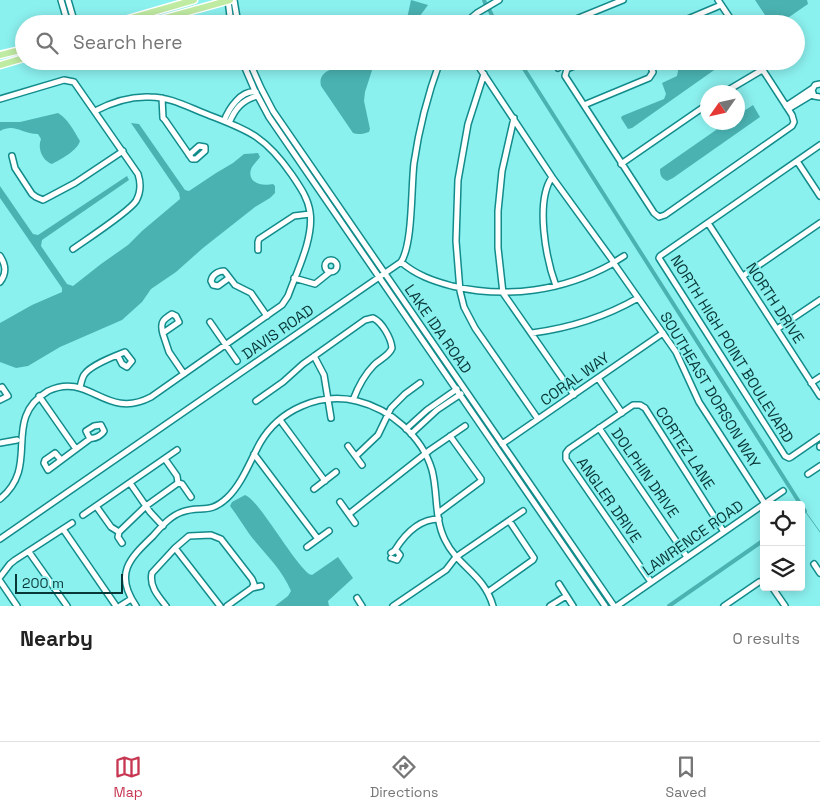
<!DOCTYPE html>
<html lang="en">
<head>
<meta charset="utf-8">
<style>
	:root { --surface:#fff; --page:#f6f6f6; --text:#222; --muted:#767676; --line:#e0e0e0; --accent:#c73752 }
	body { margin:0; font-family:"Space Grotesk",sans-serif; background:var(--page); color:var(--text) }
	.controls { position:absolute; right:15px; bottom:15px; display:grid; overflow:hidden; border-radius:5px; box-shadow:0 2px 12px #0003 }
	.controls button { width:45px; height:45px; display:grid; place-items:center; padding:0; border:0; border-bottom:1px solid var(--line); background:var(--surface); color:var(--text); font:25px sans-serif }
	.compass { position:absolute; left:700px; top:85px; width:45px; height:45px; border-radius:50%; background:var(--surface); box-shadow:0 2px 12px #0003; rotate:236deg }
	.scale { position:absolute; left:15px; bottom:12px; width:108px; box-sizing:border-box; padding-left:5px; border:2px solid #073736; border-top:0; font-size:14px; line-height:18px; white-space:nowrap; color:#073736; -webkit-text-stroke:4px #8bf1ef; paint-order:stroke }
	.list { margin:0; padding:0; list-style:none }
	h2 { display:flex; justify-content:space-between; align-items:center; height:65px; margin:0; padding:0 20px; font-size:21px }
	h2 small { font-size:16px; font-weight:400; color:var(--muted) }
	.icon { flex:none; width:28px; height:28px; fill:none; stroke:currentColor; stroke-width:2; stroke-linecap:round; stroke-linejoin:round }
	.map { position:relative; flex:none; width:820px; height:606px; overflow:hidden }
	.search { position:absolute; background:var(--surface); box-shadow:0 2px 12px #0003; left:15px; right:15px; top:15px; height:55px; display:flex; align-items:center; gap:12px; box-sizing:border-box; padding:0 18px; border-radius:28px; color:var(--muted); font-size:19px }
	.sheet { height:135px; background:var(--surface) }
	nav { display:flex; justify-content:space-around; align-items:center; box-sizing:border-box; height:70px; border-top:1px solid var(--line); background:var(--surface); font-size:14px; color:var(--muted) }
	nav a { display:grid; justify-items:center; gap:2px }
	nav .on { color:var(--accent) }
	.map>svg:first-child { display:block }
</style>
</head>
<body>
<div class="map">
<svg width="820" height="606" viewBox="0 0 820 606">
	<rect width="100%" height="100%" fill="#8bf1ef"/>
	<path fill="#4ab3b2" d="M411,0L428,5L414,24H403L408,14Z
		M755,0H807L808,4L779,24H771Z
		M348,61H375L365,92L364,101L370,129L369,132C363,134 359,135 353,133L321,86C317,69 338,69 348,61Z
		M675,61H727L632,128L628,129L621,118L622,116L664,99L666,94L662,83L677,76L678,71Z
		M753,105L760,117L673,178L667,181C661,178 660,175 660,169L726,123L738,122V115Z
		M58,113C68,119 74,131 80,141C77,151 61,159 52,164C43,161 37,149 41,139L38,134C21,134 15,123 0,131V122H20Z
		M131,123L139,124L185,190L189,191L216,173L233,163L244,154L258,153L260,157C258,160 254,164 252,167C245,182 261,187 273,184L275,186V193L270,198L255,207L203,248L176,272L151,289L142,302L122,320L60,347L28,366L16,368L0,362V323L32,305L62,292V288L0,198V186L33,234L38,235L127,176L129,180L42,240L41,246L67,284L73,286L101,264L128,245L142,231L180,199L179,193Z
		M245,495C259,500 291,559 309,574L312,575L338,557L353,578L328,601L329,606H275L288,596L291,591C282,569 264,553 250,535C243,525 237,515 230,506L232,502Z"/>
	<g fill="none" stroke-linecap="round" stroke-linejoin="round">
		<path stroke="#4ab3b2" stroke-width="1" d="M805,511L820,532"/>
		<path stroke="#4ab3b2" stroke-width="4" d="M484,0L485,3
			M489,9L496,24
			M519,61L801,505
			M801,505L805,511L801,514
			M669,606L764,540"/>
		<g stroke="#128b8b" stroke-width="8">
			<path id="minor" d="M61,0L68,24
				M68,0L75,24
				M228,0L231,24
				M234,0L238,24
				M718,0L734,24
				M464,24L477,13L499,0
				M564,24L623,0
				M676,24L721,5
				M242,61L255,91L269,117L605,606
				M249,61L261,88L273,111L614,606
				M475,61L552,177L613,261
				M554,61L558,68
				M586,61L567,69L565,76L654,213L659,217L665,215L792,126L794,122L792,115L757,61
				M484,74L468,124L458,180L456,241L460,291L464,307L475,328L538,419
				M820,84L815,85L812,90L814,96L820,97
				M725,92L762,70
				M162,98L163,118L165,120L192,159H196L205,151V147L199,146L189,155
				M0,99L64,80L74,82L138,174C141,183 141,192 136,201C129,212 87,239 73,249
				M584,105L649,78L653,72L648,61
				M786,106L813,88
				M788,109L813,94
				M514,118L502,171L498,211V248L503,293L574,395
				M224,121C229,108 241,90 256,92
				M229,123C235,109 242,100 257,96
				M820,145L660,256L659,258L785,456L789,458L791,457L820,437
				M12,156L15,168L32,194L36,197L43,200L75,183L123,151
				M797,161L820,196
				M621,164L708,104
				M552,177C535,202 546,259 556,286
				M708,223L820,396
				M258,250V242L259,239L294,216L310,214
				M0,256C6,265 7,273 0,282
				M325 266a6 6 0 1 1 12 0a6 6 0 1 1-12 0Z
				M616,261L624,256
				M401,262C416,275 433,281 452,286C507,299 563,291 612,264
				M615,265L676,352L699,402L765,504
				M743,276L820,223
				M229,278L218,286L213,285L211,281C212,275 218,271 224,271L225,272L235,285L251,293L267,316
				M294,278L315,284L330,272
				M210,322L237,361
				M777,329L820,300
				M163,333L179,322L176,316L172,314C162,320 160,323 163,334L169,352L184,374
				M532,333C570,328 605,317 638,298
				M314,356L324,375L331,418
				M598,378L622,413
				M811,383L820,377
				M80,387C81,384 82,378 84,375C90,365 115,356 125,352L132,361L127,367L122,364L118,356
				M0,388L2,387L8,396L0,400
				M39,396L76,449
				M256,401L283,382L303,364L365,320L373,318C382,322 391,338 392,348C389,356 380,359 374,365C364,375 358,387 353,400
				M280,420L325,481
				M599,428L687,557
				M406,429L427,410L457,389
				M411,434L437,410L461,394
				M0,443L17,440
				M502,444L663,333
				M348,446L362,465
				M820,446V447
				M254,454L318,539
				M356,456L378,435L391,408L405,394L420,383
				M165,459L177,476L178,483
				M61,460L55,453L45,460L44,463L48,470L91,438C95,439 102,435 104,431L101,425L94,426L86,431L90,439
				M808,474L820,466
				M130,483L150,512L163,526
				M178,483L182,484L191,497
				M314,489L336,472
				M0,499C42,465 0,420 48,391C90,371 105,421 151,397L282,305L288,296C297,271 314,238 310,212C308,198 300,187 292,175C263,133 246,130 201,112C184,105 168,97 150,97C130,96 112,102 95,111
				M340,502L355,523
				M96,506L111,527L119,532
				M438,513L481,481V479L450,436
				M349,514L430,450L465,426
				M83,515L177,450
				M63,529L116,606
				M119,532L146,506L178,483
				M119,532L118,537L122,543
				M0,539L401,262C413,244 411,187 414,163C419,128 428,94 440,61
				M307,547L329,531
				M175,548L220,606
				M395,550C405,534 419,519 439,519
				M29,552L67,606
				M391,553L396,550L400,555L397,560L391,558
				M814,564L820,573
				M0,577L10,564L15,560L72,523
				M0,581L17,606
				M651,582L566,459V453L569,449L633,405H640L645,408L724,532
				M559,584L573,606
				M772,587L785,606
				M488,592L533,560L534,558L510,522H508
				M357,598L362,606
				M120,606L131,599
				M136,606C114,574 129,559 153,536C161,527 170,516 182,512C200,505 209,515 227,498C242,484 250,461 260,443C279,410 319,392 357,401C390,409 422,436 432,470C438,492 434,518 445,540C458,567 484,574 493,606
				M166,606C158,596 149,586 152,573L175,548L189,536L211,535L221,539L252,579L254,584L252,588
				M227,606L252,588L261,586
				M393,606L446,570L456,557L523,511
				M550,606L566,596
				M617,606L783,491
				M724,606L759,582L764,581"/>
		</g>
		<g stroke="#fff" stroke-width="9">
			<path id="major" d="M111,24L194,0
				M144,24L230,0
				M0,55L24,49
				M0,65L24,58"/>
		</g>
		<use href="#minor" stroke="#fff" stroke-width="5"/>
		<use href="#major" stroke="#c0eba3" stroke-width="6"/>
	</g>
	<g text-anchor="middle" stroke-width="4" stroke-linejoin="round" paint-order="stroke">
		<g font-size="15" fill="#073736" stroke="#8bf1ef">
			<text transform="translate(775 303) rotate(57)" y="5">NORTH DRIVE</text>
			<text transform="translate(438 329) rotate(55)" y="5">LAKE IDA ROAD</text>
			<text transform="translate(278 332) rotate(-35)" y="5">DAVIS ROAD</text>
			<text transform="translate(732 349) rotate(58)" y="5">NORTH HIGH POINT BOULEVARD</text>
			<text transform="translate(575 379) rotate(-35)" y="5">CORAL WAY</text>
			<text transform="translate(710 390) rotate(59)" y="5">SOUTHEAST DORSON WAY</text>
			<text transform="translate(685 448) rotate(57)" y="5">CORTEZ LANE</text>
			<text transform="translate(645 473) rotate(55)" y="5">DOLPHIN DRIVE</text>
			<text transform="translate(609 500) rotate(55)" y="5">ANGLER DRIVE</text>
			<text transform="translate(693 538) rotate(-35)" y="5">LAWRENCE ROAD</text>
		</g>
	</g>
</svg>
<div class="controls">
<button><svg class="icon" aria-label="locate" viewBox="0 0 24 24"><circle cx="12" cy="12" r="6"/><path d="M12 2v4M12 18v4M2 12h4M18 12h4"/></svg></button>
<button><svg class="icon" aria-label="layers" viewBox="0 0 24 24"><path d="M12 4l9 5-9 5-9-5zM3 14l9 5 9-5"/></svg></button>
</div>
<svg class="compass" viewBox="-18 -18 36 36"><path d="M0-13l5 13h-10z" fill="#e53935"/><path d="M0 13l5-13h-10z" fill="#767676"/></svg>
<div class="scale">200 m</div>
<div class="search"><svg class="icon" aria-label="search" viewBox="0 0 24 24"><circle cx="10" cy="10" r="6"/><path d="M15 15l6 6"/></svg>Search here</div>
</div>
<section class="sheet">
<h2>Nearby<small>0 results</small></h2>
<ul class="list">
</ul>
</section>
<nav>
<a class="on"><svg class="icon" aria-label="map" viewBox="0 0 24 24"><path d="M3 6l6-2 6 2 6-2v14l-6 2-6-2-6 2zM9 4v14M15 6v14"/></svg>Map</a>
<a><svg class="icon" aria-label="directions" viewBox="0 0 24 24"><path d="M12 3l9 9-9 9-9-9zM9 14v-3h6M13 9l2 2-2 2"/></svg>Directions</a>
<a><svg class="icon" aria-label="saved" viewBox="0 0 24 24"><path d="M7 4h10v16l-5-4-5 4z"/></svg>Saved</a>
</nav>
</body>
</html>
